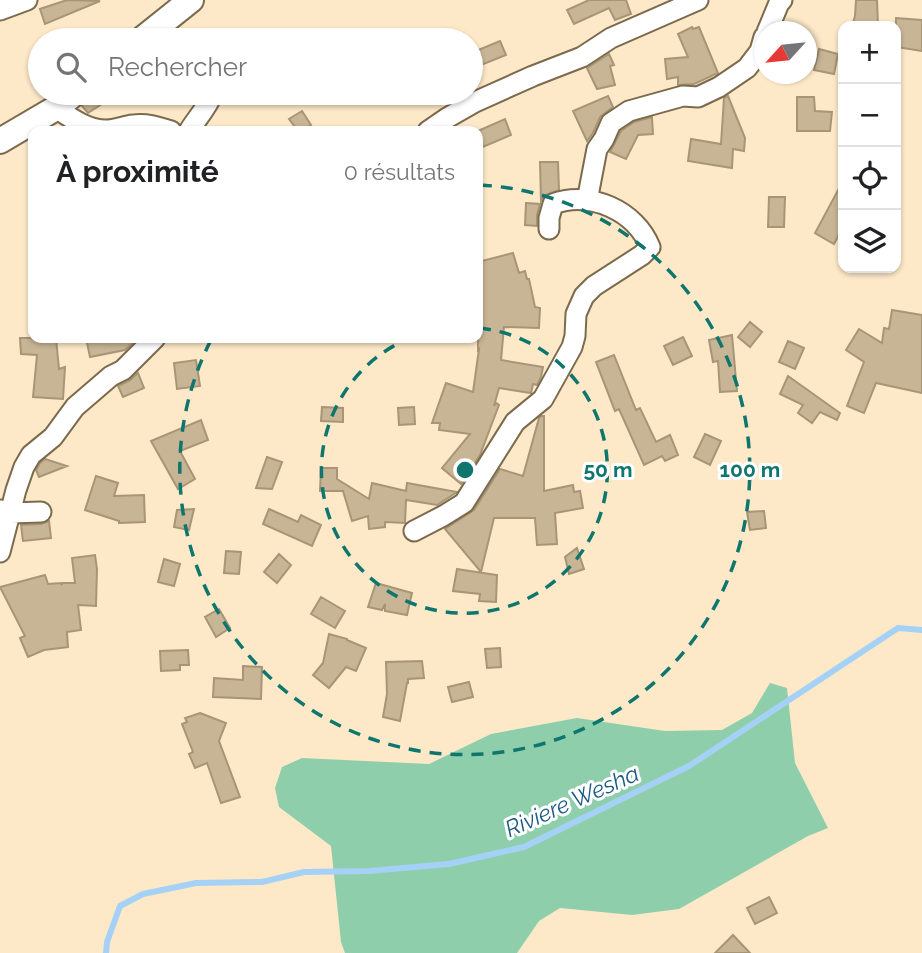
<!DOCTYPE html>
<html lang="fr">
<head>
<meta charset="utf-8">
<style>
	:root { --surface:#fff; --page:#f2f2f2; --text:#202124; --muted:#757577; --line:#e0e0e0 }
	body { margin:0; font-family:Raleway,sans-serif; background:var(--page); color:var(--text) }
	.controls { position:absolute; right:21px; top:21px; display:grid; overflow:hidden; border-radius:14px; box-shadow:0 2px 5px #0004 }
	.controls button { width:63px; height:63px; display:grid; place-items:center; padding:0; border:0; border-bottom:2px solid var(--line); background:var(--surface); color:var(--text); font:35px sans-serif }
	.compass { position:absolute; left:754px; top:21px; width:63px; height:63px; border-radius:50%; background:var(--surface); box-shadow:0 2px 5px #0004; rotate:243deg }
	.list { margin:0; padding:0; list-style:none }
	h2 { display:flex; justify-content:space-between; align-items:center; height:91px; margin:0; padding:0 28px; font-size:30px }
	h2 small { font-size:23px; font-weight:400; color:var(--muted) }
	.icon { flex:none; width:38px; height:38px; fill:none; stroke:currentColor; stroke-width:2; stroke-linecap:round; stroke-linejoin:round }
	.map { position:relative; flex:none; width:922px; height:953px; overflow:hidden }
	.search { position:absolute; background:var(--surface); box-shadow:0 2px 5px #0004; left:28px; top:28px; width:455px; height:77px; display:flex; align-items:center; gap:18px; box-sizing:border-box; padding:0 24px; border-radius:38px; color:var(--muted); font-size:26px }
	.panel { position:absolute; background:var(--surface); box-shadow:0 2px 5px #0004; left:28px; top:126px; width:455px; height:217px; border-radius:14px }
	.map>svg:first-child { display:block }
</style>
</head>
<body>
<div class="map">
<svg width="922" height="953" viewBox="0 0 922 953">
	<rect width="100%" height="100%" fill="#fde9c8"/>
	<path fill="#8fceab" d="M770,683L787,688L795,763L828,828L808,836L679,909L632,915L560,908L539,921L517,953H345L341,942L331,846L279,807L275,788L282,767L302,758L429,764L491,734L577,718L665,731L722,730L752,713Z"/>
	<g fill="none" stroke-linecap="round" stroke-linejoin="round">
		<path stroke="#a5d1f6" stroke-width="6" d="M106,953L107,942L120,906L143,894L196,883L262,882L304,872L369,871L449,864L524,847L689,766L898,628L922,630"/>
	</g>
	<path fill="#c8b595" stroke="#a89576" stroke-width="2" d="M67,0L100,1L45,24L40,9Z
		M589,0H626L631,14L615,20L609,8L574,24L567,10Z
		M856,0H877L878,26H852L855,16Z
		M896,18L922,20V51L896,47Z
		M692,27L693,29L699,27L718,73L694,84L678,85V77L667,79L665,59L688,57L678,34Z
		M500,41L506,55L471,69V53Z
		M819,49L838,54L834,74L814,70Z
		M609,54L614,65L610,66L615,85L597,89L587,68Z
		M90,93H119L88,113L82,106L88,99Z
		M608,96L613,107L600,117L593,133L587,141L573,111Z
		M728,96L745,138L744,151L733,149L732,168L688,161L691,139L721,144L724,98Z
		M797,97H814L815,111L832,112L830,131H797Z
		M302,111L311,125L301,131H298L289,119Z
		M652,117L653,134L638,135L626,159L610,152L621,131L634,122Z
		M505,119L511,135L478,149V131Z
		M540,162H558L559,190L545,195L541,201Z
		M843,181V227L834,244L815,233Z
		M769,197H785L784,227H768Z
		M526,203L540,204L537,215V226L525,225Z
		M513,253L519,273L525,271L527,279H529L535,307L540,308L539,328L504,327L501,360L543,367L541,377L537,385L533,384L531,393L499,388L494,406L496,403L499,405L480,455L461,484L442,468L470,434L439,430L440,423H432L446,383L473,392L479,349L478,350V262Z
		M892,310L922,315V393L876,383L864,413L847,406L864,362L846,350L859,329L882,343L884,328L889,329Z
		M750,322L762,332L750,347L738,337Z
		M732,335L737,391L720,392L718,361L713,362L709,340Z
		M683,337L692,356L673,365L664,346Z
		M20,338H56L59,369L65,367L63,399L33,397L37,355L21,354Z
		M86,338H138L125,350L90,357Z
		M788,341L804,348L795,369L779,362Z
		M614,355L636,410L640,408L656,442L670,435L678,455L665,461L662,456L644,465L619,409L615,411L596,362Z
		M196,360L200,386L177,389L174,363Z
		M138,373L144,388L123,397L118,386L129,381Z
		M788,376L840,413L837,420L820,412L812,423L798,413L803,405L780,394Z
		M322,407L343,408V422L321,421Z
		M414,407L415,424L399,425L398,408Z
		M542,416H544V491L573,485L574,492L580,491L583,508L555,513L557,544L537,545L535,518H494L481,572L445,529L474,510L500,469L523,476L539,418Z
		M201,420L208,440L180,451L195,479L178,489L151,441Z
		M705,434L721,441L710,465L694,457Z
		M267,457L282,462L272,489L256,488Z
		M45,459L67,466L39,477L36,470L40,463Z
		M321,468H337V479L369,499L372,483L406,491L407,483L457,492L437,505L406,500L405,523L385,522V527L369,529L368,516L352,521L343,491H320Z
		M96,476L118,483L114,496L144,495L145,522L119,523V521L85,510Z
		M194,509L189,530L174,527L177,510Z
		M269,509L298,522L301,515L321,525L312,546L263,524Z
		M764,511L766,528L750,530L747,512Z
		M49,521L51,538L23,541L21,525L41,524Z
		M577,548L584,569L569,574L565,557Z
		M226,551L241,552L239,574L224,573Z
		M279,554L291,565L277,583L264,572Z
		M95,555L97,569L96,606L78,605L81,630L67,632L68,647L44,650L28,657L20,638L25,636L0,587L45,575L48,584L61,583L62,585V583H75L72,558Z
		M164,559L180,564L174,586L158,582Z
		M457,569L497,575L496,602L479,601L480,594L453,591Z
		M376,583L412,593L407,615L385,611V604L382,610L368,607Z
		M321,597L345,611L335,628L311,614Z
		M219,609L230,628L216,637L205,617Z
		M329,634L347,639V640L366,648L356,671L346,667L329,688L313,675L323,663Z
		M500,648L501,667L487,668L485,649Z
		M188,650L189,665H180V670L161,671L160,651Z
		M422,661L424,678L408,679V683H407L400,721L383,717L387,694L386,662Z
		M243,666L262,667L261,699L213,697L214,678L243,680Z
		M469,682L473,697L452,702L448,687Z
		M200,713L226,723L219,741L240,797L221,803L207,763L195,768L189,754L193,752L182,724L187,722L185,718Z
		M769,897L777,913L755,924L747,908Z
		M733,935L750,953H715Z"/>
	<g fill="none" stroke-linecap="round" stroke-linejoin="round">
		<g stroke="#7c6a4d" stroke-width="23">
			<path id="minor" d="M0,10L27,0
				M767,32L779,3L782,0
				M56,108C71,118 87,130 106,130C115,130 124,126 133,125C146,123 159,127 171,131
				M189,131C197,118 207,108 213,93
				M428,131L447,118L475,102L533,76L582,57L611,38L698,0
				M587,201L597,149L604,139L611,123L629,111L683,96L698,97L719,87L747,68L760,51L764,37
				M1,510L11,513L41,512
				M414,531L443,516L464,503L515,422L543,399L572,347L575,336L576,314L584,296L594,286L642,255L650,247C636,211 590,190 553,204L549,218V229
				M0,552L16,490L24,467L31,455L53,437L75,407L111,376L123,370L155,338"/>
		</g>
		<g stroke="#7c6a4d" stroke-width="28">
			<path id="tertiary" d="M141,40L191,0
				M0,141L56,108L75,93"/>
		</g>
		<use href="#minor" stroke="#fff" stroke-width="19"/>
		<use href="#tertiary" stroke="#fff" stroke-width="24"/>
	</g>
	<g fill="none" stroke="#0f766e" stroke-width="3.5" stroke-dasharray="12 9">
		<path d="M479 328A143 143 0 1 1 410 338"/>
		<path d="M480 185A285 285 0 1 1 212 338"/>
	</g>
	<g text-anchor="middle" stroke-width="6" stroke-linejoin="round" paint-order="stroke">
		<g font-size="23" font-style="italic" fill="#1d5a86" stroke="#fff">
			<text transform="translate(572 801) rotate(-24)" y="8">Riviere Wesha</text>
		</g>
	</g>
	<circle cx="465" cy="470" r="10" fill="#0f766e" stroke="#fff" stroke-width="3.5"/>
	<g font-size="21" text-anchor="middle" font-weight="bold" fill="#0f766e" stroke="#fff" stroke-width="6" stroke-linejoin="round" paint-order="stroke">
		<text x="608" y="477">50 m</text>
		<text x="750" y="477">100 m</text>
	</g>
</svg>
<div class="controls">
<button>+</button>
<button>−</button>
<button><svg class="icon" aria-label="locate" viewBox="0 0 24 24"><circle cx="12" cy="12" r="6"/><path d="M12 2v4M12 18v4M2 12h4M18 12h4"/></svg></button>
<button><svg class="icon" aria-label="layers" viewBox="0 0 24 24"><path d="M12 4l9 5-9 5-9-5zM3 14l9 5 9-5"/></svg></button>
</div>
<svg class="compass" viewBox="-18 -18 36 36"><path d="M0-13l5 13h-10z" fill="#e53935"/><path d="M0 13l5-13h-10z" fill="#757577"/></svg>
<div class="search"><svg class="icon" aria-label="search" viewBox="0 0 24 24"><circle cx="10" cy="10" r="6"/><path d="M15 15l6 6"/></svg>Rechercher</div>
<section class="panel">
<h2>À proximité<small>0 résultats</small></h2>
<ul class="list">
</ul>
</section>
</div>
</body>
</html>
